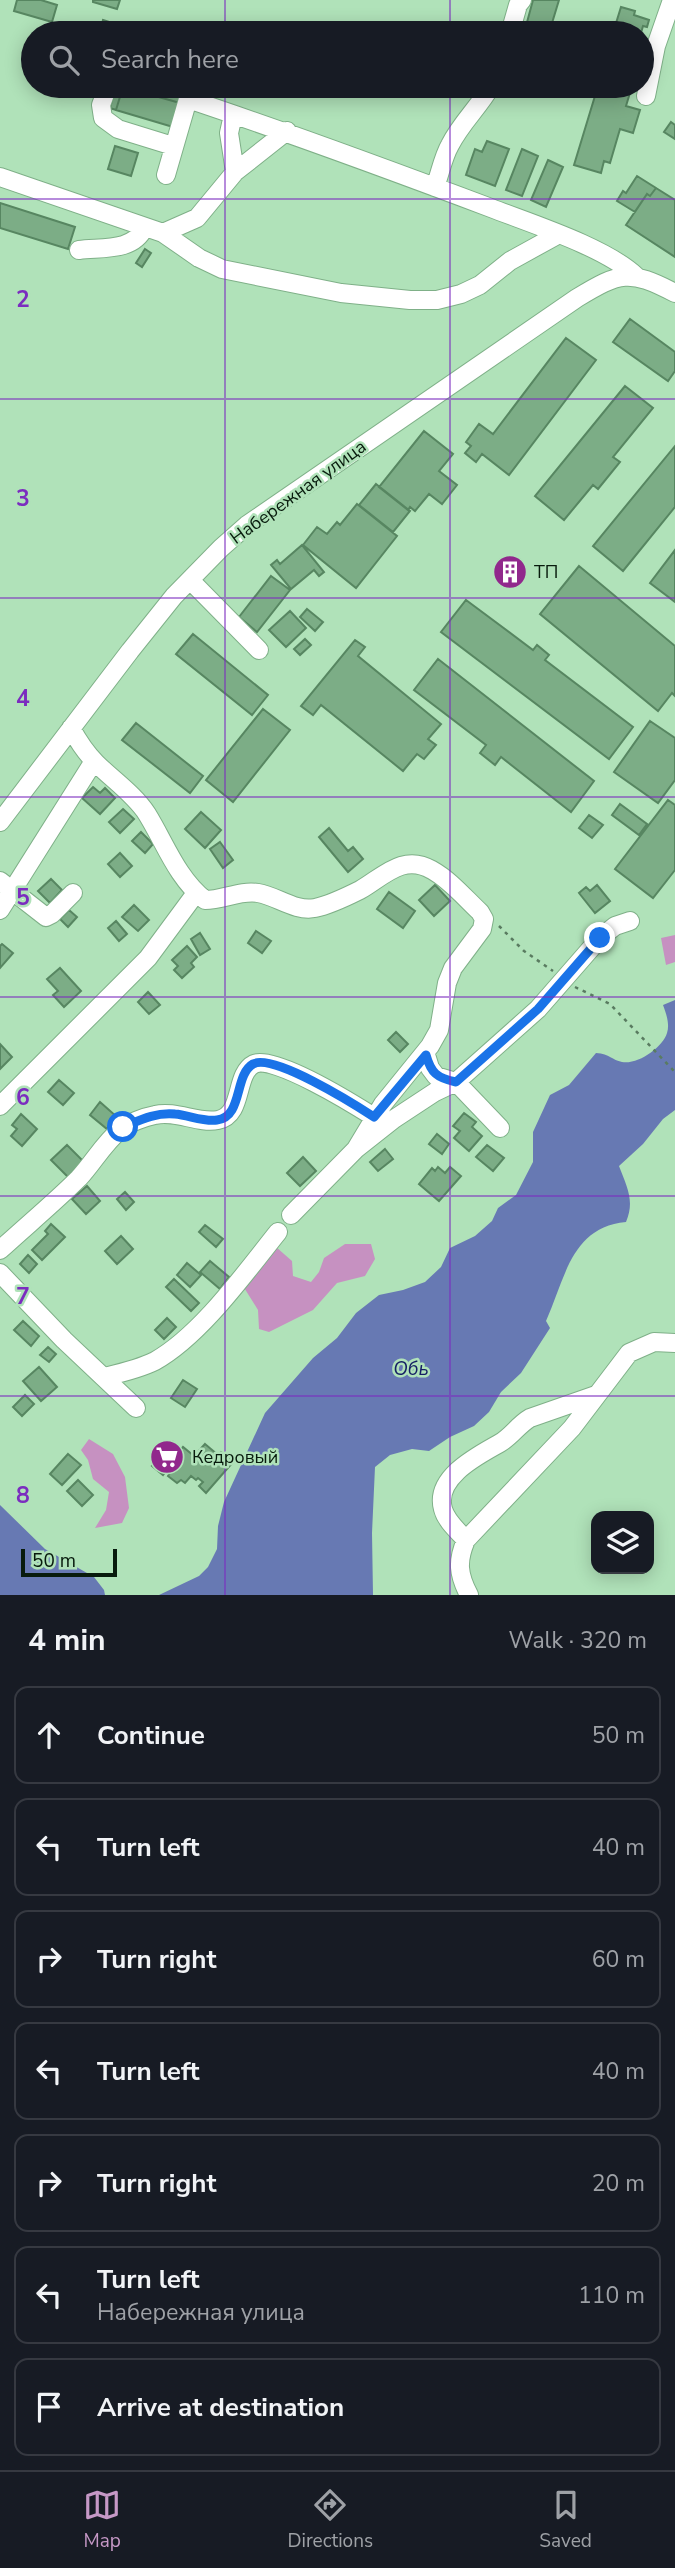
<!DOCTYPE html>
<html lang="en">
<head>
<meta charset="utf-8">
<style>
	:root { --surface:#171b24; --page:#242831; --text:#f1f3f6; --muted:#9ea1a6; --line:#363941; --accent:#c698c6 }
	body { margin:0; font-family:"Nunito Sans",sans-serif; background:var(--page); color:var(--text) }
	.controls { position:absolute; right:21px; bottom:21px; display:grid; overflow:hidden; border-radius:14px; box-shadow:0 4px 18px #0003 }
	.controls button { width:63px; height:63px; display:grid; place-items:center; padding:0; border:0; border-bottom:2px solid var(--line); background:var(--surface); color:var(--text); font:35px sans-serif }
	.scale { position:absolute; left:21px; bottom:18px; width:96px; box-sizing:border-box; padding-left:7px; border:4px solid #081b0d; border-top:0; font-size:19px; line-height:24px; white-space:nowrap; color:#081b0d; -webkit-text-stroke:5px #b0e2b9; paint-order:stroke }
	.stop { position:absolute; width:21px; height:21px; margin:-16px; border:5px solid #1a73e8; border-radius:50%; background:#fff }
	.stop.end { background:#1a73e8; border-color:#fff; box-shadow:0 2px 7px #0008 }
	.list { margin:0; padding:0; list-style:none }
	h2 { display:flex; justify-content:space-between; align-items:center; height:91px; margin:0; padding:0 28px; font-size:30px }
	h2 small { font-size:23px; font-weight:400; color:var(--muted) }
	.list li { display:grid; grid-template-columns:46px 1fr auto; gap:21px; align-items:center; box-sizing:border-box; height:98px; margin:0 14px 14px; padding:0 14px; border:2px solid var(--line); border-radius:14px }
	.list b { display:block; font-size:26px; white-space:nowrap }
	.list p { margin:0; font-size:23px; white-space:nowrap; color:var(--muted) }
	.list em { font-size:23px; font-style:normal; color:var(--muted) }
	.icon { flex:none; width:38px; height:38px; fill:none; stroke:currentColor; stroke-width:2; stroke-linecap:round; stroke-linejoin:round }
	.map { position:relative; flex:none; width:675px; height:1595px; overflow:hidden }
	.search { position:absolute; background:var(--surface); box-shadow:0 4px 18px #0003; left:21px; right:21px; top:21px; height:77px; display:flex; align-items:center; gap:18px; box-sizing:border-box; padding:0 24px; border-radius:38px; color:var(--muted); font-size:26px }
	.sheet { height:875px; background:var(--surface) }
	nav { display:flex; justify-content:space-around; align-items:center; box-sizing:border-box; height:98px; border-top:2px solid var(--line); background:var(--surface); font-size:19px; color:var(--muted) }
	nav a { display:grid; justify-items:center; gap:4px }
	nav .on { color:var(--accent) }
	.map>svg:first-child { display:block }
</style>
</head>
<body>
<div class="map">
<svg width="675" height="1595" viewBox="0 0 675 1595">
	<rect width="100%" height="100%" fill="#b0e2b9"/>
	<path fill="#c691c1" d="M675,935V962L666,965L661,938Z
		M345,1244H371L375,1259L365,1276L337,1283L313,1310L269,1332L259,1329L258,1310L243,1286L276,1247L292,1261L293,1276L311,1282L319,1272L324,1258Z
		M89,1439L113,1454L125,1477L129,1508L122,1523L95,1528L106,1510L109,1492L93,1479L88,1460L81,1450Z"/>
	<path fill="#6779b3" d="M675,1000V1110L663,1119L643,1144L619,1166C627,1187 635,1201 626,1222C571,1227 565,1279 546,1321L550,1328L521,1373L501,1392L489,1412L474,1426L450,1437L429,1451L412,1449L390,1455L375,1467L372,1533L373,1595H159L199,1576L208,1567L217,1549L218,1526L224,1502L265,1413L313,1358L337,1338L356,1313L379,1295L403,1290L425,1282L441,1267L450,1248L475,1236L492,1221L498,1208L516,1195L533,1162V1132L550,1095L569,1085L596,1053C610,1054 612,1060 622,1062C638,1065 663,1047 667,1033C670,1024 666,1013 663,1005Z
		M0,1505L45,1549L94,1577L104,1590L105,1595H0Z"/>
	<path fill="#7cad86" stroke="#578661" stroke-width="2" d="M17,0H41L57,5L52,22L14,11Z
		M93,0H120L117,9L93,2Z
		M533,0H559L549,33L526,26Z
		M621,7L635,11L634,15L649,20L647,27L643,26L641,33H613Z
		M103,20L109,22L106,33L100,32Z
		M116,86H146L182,96L180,103L123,87L116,110L110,108Z
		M598,86H632L626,106L640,110L633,133L620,129L610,163L604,161L601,173L574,165Z
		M123,87L180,103L173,127L116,110Z
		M671,122L675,125V139L664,132Z
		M487,141L509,149L495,186L466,175L475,149L482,152Z
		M115,146L138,153L131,176L108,169Z
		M522,149L538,156L522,196L506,190Z
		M548,160L563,167L546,207L531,200Z
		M637,176L656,188L650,196L647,194L635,212L617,201L623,191L626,193Z
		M656,188L675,200V257L626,225L647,194L650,196Z
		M0,203L75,227L68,249L0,228Z
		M145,249L151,253L142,267L136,263Z
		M630,319L675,352V371L668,381L613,342Z
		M566,338L596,360L509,475L482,454L476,462L465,453L471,446L466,442L479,424L493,434Z
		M625,386L653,408L613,457L620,462L598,489L593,485L564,520L535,496Z
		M424,431L453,454L439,471L457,485L442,504L429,494L415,511L410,507L408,510L379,487Z
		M675,446V507L623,571L593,546Z
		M376,484L410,511L393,532L359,505Z
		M357,504L397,536L356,588L303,545L317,527L327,534L337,522L340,525Z
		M302,545L324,572L319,576L314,570L291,589L271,565L277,560L280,564Z
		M675,550V602L650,583Z
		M506,561L522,574L515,583L499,571Z
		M579,566L675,646V696L672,693L658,711L540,614Z
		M271,576L290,590L257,632L239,617Z
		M466,600L533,650L537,645L549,655L545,660L633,727L609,759L441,632Z
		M307,609L323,622L315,631L300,617Z
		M290,611L306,628L286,647L269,630Z
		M193,634L268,695L252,715L176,654Z
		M305,639L311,645L300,655L294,649Z
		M355,640L365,647L358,656L441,724L428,739L436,745L424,759L417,754L403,771L321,705L313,715L301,706Z
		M438,659L594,781L571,812L501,757L495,765L480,753L486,745L414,690Z
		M263,709L290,730L233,802L206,780Z
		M650,721L675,738V780L658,803L614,772Z
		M136,723L203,776L190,793L122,740Z
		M93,787L100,793L105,788L115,798L100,814L82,798Z
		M668,800L675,805V870L653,898L615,869Z
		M620,804L647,824L639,835L612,815Z
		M123,809L134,819L120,833L109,822Z
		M201,812L221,830L205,848L185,829Z
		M589,815L603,825L592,838L579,828Z
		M329,828L348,851L353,847L363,859L348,872L319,837Z
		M141,832L153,844L145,853L132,841Z
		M220,842L233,860L223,868L210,849Z
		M120,853L132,866L120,877L108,864Z
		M51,879L62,890L50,903L38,891Z
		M435,885L450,901L434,916L419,900Z
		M597,885L610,901L595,913L579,893L586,887L590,891Z
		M389,892L415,911L403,928L377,909Z
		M134,905L149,920L138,931L122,917Z
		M69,910L77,917L68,927L60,919Z
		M116,921L127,934L119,941L108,928Z
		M256,931L271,941L262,953L248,943Z
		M200,933L210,949L200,955L191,939Z
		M2,944L13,953L0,968V946Z
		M187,946L197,957L191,963L194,967L182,978L174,970L178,966L172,960Z
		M60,968L81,991L64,1007L53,995L58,991L47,979Z
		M148,992L160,1005L149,1014L138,1002Z
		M396,1032L408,1044L400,1052L388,1040Z
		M0,1044L12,1057L0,1069Z
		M59,1080L74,1093L63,1105L48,1092Z
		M100,1102L117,1117L107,1129L90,1115Z
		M464,1113L476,1122L472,1127L482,1136L469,1151L454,1138L460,1131L453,1126Z
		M21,1114L37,1129L22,1146L11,1136L17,1129L12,1125Z
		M437,1134L449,1144L442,1154L429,1144Z
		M67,1145L83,1161L68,1177L51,1160Z
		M487,1145L504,1158L493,1171L476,1157Z
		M385,1149L393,1159L378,1171L370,1162Z
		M303,1157L316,1171L300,1186L287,1173Z
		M438,1167L445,1173L450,1167L461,1176L439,1201L419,1184L432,1168L435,1171Z
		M87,1186L100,1201L86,1214L72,1199Z
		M125,1192L134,1202L126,1210L117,1199Z
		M51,1224L65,1237L42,1260L32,1250L48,1234L45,1231Z
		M205,1225L223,1239L216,1247L199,1232Z
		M121,1236L133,1249L117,1264L105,1251Z
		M28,1255L37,1264L29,1273L20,1264Z
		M210,1261L229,1277L220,1289L200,1272Z
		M187,1263L201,1275L190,1287L177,1275Z
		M174,1279L199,1303L191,1311L166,1287Z
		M167,1318L176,1327L164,1339L155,1330Z
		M23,1321L39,1336L31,1346L14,1330Z
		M48,1347L56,1354L49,1362L40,1355Z
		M39,1367L57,1387L41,1401L23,1381Z
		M183,1380L197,1389L185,1407L171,1398Z
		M25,1395L34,1404L22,1416L13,1407Z
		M173,1442L181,1449L166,1466L168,1469L163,1475L152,1466Z
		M205,1444L218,1455L221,1452L233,1462L206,1493L199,1486L203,1482L198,1478L196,1480L191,1476L185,1483L181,1480L177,1483L168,1476L171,1471L166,1466L183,1447L194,1456Z
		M68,1454L81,1465L62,1485L50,1474Z
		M78,1480L93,1495L82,1506L67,1491Z"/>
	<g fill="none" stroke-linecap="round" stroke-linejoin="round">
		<g stroke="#7fb088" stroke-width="20">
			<path id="minor" d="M510,33L518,5L522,0
				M108,86L101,105L103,118L118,129L173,146
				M646,96L656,46L672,0
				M188,99C290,133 390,170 491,208C532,224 605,247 636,276
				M233,115L229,133L235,172
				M166,175L188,99L186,88L178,86
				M0,177L163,233L197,218L235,172L287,131
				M435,187C440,174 443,157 450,145C461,123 479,107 491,86
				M163,233L199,258L222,269L341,293L410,300H437L461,294L480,285L510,261L559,234
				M79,250C101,247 133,252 144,228
				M190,580L259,650
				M71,728C78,741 86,753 96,763C113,780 134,794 147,814C165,843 177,878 205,900C223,900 240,890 258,893C277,896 295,912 315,908C330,905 346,897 360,890C383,877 403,853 432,870C450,880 465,898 480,912L484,919L482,929L453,968L447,983L439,1030L430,1046L383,1104L356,1149
				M0,822L130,651L174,596L221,548L247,525L577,298C620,272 629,269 675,293
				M0,881L46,917L52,914L73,893
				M0,910L94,761
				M426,1055L430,1068L436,1076L456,1082L500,1128
				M0,1106L148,958L196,893
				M291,1215L356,1149L394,1119L435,1092L456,1082L538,1009L600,938L615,926L630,921
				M0,1250C26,1226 54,1203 79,1178C93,1163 104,1143 121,1129C129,1123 144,1117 155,1115C176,1110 198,1124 218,1120C244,1115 234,1074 254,1064C273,1054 355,1105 374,1117
				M0,1273L64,1340L136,1408
				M104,1377C121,1373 139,1369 155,1361C201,1335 245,1273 278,1232
				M466,1540C458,1531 446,1521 443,1509C434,1477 479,1455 500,1443C512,1436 518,1425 530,1418L596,1395
				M469,1595C458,1574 457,1561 466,1540L572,1428L629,1353L654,1342L675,1343"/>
		</g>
		<path stroke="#597b60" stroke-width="2.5" stroke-dasharray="3.5 5" stroke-linecap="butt" d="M499,926L524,951L553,971
			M575,987L610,1004L675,1072"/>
		<use href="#minor" stroke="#fff" stroke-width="18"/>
	</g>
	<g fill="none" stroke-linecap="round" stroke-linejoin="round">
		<path stroke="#1a73e8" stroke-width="9" d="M123,1127C140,1120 156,1112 175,1114C188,1115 204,1122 217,1120C243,1117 234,1075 253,1064C273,1053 354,1104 374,1117L426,1055C431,1073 437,1078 456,1082L538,1009L600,938"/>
	</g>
	<path fill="none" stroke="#7b2cbf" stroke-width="2" stroke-opacity="0.55" d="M225,0V33M450,0V33M225,86V1595M450,86V1595M0,199H675M0,399H675M0,598H675M0,797H675M0,997H675M0,1196H675M0,1396H675"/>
	<defs>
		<g id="building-disc" transform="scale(1.75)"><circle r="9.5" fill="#91288c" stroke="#b0e2b9"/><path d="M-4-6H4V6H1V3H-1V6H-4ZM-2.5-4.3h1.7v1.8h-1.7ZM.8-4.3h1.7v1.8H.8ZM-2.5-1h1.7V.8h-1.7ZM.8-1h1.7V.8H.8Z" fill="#fff"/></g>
		<g id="supermarket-disc" transform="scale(1.75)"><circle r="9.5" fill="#91288c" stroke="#b0e2b9"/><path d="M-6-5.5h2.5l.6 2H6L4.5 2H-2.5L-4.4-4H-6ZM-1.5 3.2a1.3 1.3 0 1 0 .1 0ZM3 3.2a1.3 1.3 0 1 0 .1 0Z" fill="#fff"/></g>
	</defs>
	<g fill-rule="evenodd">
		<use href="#building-disc" x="510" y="572"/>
		<use href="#supermarket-disc" x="167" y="1457"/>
	</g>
	<g text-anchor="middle" stroke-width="5" stroke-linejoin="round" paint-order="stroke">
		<g font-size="18" fill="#081b0d" stroke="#b0e2b9">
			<text transform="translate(298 492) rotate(-36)" y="6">Набережная улица</text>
		</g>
		<g font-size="18" fill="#081b0d" stroke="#b0e2b9" text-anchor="start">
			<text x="534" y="578">ТП</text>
			<text x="192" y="1463">Кедровый</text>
		</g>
		<g font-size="19" font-style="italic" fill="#151f64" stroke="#b0e2b9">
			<text x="411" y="1375">Обь</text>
		</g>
	</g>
	<g font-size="23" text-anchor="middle" font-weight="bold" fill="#7b2cbf" stroke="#b0e2b9" stroke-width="5" stroke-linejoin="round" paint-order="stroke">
		<text x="23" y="307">2</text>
		<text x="23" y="506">3</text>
		<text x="23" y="706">4</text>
		<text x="23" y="905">5</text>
		<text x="23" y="1105">6</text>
		<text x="23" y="1304">7</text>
		<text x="23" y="1503">8</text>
	</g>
</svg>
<div class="controls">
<button><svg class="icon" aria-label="layers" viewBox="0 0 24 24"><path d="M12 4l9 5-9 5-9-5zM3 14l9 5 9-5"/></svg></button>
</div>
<div class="scale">50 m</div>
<div class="stop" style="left:123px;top:1127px"></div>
<div class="stop end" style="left:600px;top:938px"></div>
<div class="search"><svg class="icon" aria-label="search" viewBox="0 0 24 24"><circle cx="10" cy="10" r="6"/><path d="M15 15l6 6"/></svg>Search here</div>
</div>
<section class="sheet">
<h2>4 min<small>Walk · 320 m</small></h2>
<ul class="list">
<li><svg class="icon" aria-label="ahead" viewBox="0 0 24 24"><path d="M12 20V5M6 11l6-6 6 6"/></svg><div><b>Continue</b></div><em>50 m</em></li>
<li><svg class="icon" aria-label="left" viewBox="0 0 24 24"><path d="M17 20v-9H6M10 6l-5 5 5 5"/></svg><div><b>Turn left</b></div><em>40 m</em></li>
<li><svg class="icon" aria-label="right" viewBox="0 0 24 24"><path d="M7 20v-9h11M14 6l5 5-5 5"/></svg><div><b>Turn right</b></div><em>60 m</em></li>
<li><svg class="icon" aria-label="left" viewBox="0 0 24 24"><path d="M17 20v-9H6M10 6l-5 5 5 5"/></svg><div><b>Turn left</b></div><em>40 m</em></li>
<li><svg class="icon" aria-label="right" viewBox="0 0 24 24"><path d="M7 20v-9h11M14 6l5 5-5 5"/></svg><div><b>Turn right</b></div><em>20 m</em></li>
<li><svg class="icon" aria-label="left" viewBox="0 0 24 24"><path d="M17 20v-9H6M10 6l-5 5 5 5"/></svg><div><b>Turn left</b><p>Набережная улица</p></div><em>110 m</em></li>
<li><svg class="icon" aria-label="arrive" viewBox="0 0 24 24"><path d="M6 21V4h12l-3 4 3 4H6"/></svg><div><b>Arrive at destination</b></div></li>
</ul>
</section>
<nav>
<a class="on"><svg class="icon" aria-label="map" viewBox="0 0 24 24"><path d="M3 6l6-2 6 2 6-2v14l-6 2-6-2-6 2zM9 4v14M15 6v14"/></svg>Map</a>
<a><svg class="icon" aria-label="directions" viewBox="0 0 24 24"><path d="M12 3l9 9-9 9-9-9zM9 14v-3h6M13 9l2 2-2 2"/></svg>Directions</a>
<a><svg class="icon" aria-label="saved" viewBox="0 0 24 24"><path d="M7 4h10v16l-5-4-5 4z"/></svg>Saved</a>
</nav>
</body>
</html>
